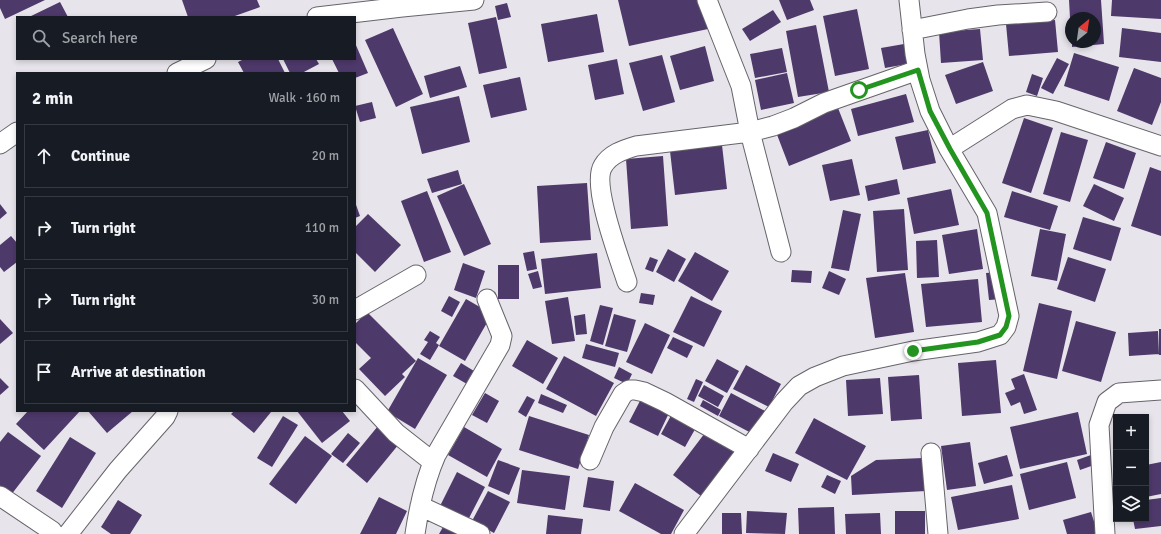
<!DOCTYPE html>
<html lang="en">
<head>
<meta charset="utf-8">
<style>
	:root { --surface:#171b24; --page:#242831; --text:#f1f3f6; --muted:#9ea1a6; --line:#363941 }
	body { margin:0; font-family:Signika,sans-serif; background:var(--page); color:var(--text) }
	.controls { position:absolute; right:12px; bottom:12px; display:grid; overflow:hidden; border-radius:0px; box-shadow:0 2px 6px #0003 }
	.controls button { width:36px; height:36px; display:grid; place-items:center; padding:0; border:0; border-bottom:1px solid var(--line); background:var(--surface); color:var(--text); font:20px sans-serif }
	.compass { position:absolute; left:1065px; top:12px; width:36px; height:36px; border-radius:50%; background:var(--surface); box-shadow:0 2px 6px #0003; rotate:29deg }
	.stop { position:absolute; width:12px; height:12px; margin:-9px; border:3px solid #249420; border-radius:50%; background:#fff }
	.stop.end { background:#249420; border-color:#fff; box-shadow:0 1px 4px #0008 }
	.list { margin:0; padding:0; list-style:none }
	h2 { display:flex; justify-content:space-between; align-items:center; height:52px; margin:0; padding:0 16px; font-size:17px }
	h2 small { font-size:13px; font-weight:400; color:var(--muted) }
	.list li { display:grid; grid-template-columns:26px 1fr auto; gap:12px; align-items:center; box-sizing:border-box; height:64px; margin:0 8px 8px; padding:0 8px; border:1px solid var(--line); border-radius:0px }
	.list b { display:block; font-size:15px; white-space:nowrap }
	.list em { font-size:13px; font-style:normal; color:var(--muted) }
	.icon { flex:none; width:22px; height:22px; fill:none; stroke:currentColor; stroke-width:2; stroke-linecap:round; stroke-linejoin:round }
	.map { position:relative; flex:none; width:1161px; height:534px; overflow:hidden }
	.search { position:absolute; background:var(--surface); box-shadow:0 2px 6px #0003; left:16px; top:16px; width:340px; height:44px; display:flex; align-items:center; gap:10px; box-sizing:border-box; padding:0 14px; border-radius:0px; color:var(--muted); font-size:15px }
	.panel { position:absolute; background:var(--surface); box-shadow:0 2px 6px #0003; left:16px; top:72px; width:340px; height:340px; border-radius:0px }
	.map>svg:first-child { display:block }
</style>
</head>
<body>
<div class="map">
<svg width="1161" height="534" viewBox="0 0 1161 534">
	<rect width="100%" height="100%" fill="#e7e4eb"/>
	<path fill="#4e396b" d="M0,0H45L5,19L0,8Z
		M182,0H257L260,7L232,17H188Z
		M618,0H701L708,29L629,46Z
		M779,0H810L814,10L787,20Z
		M1069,0H1101L1104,44L1072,47V42H1095V18H1070Z
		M1112,0H1161V19L1111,16Z
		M60,2L68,17H29Z
		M507,3L511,17L498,20L495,6Z
		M857,9L869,69L835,76L823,16Z
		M773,10L781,22L750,41L742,29Z
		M597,14L604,52L548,62L541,24Z
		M496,17L507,68L479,74L468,23Z
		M1055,20L1058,52L1009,56L1006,24Z
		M816,25L829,92L798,97L786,31Z
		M393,28L423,94L396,107L365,40Z
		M1122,28L1161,33V62L1119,57Z
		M980,29L983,60L941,63L939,32Z
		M355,43L368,73L355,78V73H339L332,59H355Z
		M904,44L907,64L885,68L881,48Z
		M705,46L714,81L680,90L670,56Z
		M782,48L787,72L755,78L750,54Z
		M1074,53L1119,67L1109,101L1064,86Z
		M662,55L675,102L643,111L629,63Z
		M1057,58L1069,64L1053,94L1041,88Z
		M244,59H278L285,73H244L238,62Z
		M283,59H316L319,64L302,73H290Z
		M617,59L624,94L595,100L588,65Z
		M983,62L993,91L956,104L945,75Z
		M460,66L467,87L430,98L424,76Z
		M1134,68L1161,78V102L1152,125L1117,111Z
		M787,73L794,103L761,110L755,80Z
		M1032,74L1043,78L1037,96L1026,92Z
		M520,77L527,110L491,118L483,85Z
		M906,94L914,122L858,136L851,109Z
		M459,96L470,142L422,154L410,107Z
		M372,102L376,118L360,122L355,106Z
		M838,108L851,141L789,166L776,132Z
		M1024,118L1053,128L1031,193L1002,183Z
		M928,130L936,163L903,170L895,137Z
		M1061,132L1088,140L1070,202L1043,194Z
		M1106,142L1136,153L1124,189L1093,178Z
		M722,145L727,189L675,195L670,151Z
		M663,156L668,226L631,229L626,159Z
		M852,159L860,195L830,201L822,165Z
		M1150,167L1161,171V236L1131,226Z
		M458,170L462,184L432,193L427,179Z
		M897,179L900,194L868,201L865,186Z
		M587,183L591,240L540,243L537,186Z
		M464,184L491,244L464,256L437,196Z
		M1094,184L1124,198L1114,221L1083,206Z
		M951,189L959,225L914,234L907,198Z
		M427,191L451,252L424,262L401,201Z
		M1012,191L1058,206L1050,230L1004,217Z
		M355,202L360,216L355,218Z
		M0,204L7,213L0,219Z
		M904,209L908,270L877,272L873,211Z
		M843,210L861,214L849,271L831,268Z
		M368,214L401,245L375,272L355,252V227Z
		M1083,217L1121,228L1111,261L1073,249Z
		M977,229L983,269L949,274L942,235Z
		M1040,229L1066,234L1057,281L1031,276Z
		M11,236L17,243V262L4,272L0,267V245Z
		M937,240L939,277L917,278L916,241Z
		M668,249L686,259L674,282L656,272Z
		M534,251L537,269L527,271L523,253Z
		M695,252L729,271L712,301L678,281Z
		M597,253L601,288L545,294L541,259Z
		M650,257L658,260L653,272L645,269Z
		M1068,257L1106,269L1095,302L1057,289Z
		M463,263L485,271L476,298L454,290Z
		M498,265H519V299H498Z
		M792,270L812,271L811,283L791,282Z
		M538,271L542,287L533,289L528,274Z
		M829,271L846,279L839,295L822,288Z
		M998,272L1002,299L989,300L986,273Z
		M905,273L914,332L875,338L866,278Z
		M978,279L982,322L926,327L921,284Z
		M641,293L655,295L653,305L639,303Z
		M449,296L460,302L452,317L441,311Z
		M691,296L722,311L704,347L673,332Z
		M568,297L575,341L552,344L545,301Z
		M466,299L492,314L465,361L439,346Z
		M1039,303L1072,311L1057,379L1023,371Z
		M600,305L613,308L603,345L590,341Z
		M367,312L416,361L402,374L405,377L385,396L359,369L371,358L355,342V324Z
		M585,314L587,334L576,335L574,316Z
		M614,314L636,320L627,352L605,346Z
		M0,319L13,333L0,344Z
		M1076,321L1116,332L1101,382L1062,371Z
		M645,323L670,335L652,374L626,362Z
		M1159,329H1161V355H1159Z
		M430,331L440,337L436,343L439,345L430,360L420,354L428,342L424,340Z
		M1158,331L1159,354L1129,356L1128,333Z
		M673,337L693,346L687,358L667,348Z
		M527,340L558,358L543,384L512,366Z
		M586,344L619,353L615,367L582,358Z
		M564,356L614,383L596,416L546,389Z
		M418,358L447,375L415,429L387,412Z
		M717,359L739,371L727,393L705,381Z
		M996,360L1001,413L962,416L958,363Z
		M461,363L474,371L467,384L453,376Z
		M746,365L781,384L769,407L733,389Z
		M619,367L632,374L627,384L614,378Z
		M1024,374L1037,410L1024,414L1020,402L1011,406L1005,393L1015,389L1011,379Z
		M919,375L922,419L891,421L888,377Z
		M0,378L9,387L0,395Z
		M880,378L883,414L848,416L846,380Z
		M696,379L703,382L694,402L687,399Z
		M704,385L724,396L718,407L698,396Z
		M485,393L499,401L487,423L472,415Z
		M731,393L767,412L755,435L719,416Z
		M541,394L567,405L563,413L538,403Z
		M527,396L535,400L526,417L518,412Z
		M641,399L669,413L658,436L629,422Z
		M703,400L721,410L718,416L700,406Z
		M674,410L698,424L685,447L661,434Z
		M28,411H80L44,450L16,424Z
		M88,411H133L107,433Z
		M234,411H270L271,412L254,433L231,414Z
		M297,411H342L350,421L322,443Z
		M1078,412L1087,454L1020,469L1010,427Z
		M283,416L298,425L272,467L257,458Z
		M529,416L589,435L578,469L519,450Z
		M814,418L866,446L847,480L795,453Z
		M711,425L739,446L701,496L673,475Z
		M378,426L399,444L367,483L346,465Z
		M464,427L502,449L487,477L448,455Z
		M8,432L41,456L11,495L0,487V442Z
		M348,433L360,443L343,463L331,454Z
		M305,436L332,456L296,504L269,484Z
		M70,437L96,453L62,508L36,491Z
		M970,442L976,486L947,490L941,446Z
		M773,453L799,464L791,482L765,471Z
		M1007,455L1013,476L984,484L978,463Z
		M1091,455L1094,465L1080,470L1077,460Z
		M923,458L926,491L852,495L851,476L876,460Z
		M498,460L520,468L509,495L488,486Z
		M1067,462L1076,498L1029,510L1020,474Z
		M1161,462V494L1146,497V465Z
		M522,470L570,476L565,510L517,503Z
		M457,472L485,487L468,520L440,506Z
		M827,475L841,481L835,494L821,487Z
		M588,477L614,481L610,511L583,507Z
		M635,483L684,510L671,534H661L619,511Z
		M1012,485L1019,519L958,530L951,497Z
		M488,491L510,502L494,533L472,521Z
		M379,497L407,511L396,534H360Z
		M1161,498V526L1135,529L1133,519H1146V500Z
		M118,500L142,515L130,534H111L101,527Z
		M834,507L835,534H799L798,508Z
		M747,511L787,513L785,534L746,533Z
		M895,511H925V534H895Z
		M1091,512L1098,534H1067L1063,520Z
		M722,513H741L742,534H722Z
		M880,513L881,534H846L845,514Z
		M548,515L583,519L581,534H546Z
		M443,527L457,534H439Z"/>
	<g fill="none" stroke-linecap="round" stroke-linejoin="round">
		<g stroke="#66646a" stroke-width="21">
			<path id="minor" d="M707,0L741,86L750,132L781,252
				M317,17L402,7L474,0
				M912,30L968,19L998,15L1047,12
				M177,73L206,59
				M0,144L17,132
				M949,149L1012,109L1027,105L1056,111L1161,146
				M627,282C620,260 591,185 603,166C610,154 623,150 636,146L750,132L773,126L794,118L824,103L918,70
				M355,310L416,275
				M355,389L396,433L433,462
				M931,453L938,534
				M590,460L604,427L623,394L629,390H635L644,392L665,402L749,449
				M0,496L52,531L54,534
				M420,506L480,534
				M68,534L118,470L165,417L168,411
				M415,534C419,507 425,480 436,455L500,345L502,336L487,299
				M684,534L784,402L799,386L815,377L843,366L913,351L978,342L1000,335L1006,327L1009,316L987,213L949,149L930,111L920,80L915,54L909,0
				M1105,534L1099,425L1107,402L1119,393L1161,390"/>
		</g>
		<use href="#minor" stroke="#fff" stroke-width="19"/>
	</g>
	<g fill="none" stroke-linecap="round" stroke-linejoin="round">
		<path stroke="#249420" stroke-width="5" d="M859,90L918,70L930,111L950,149L987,213L1009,316L1006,327L1000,335L978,342L913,351"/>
	</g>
</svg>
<div class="controls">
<button>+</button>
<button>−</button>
<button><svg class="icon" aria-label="layers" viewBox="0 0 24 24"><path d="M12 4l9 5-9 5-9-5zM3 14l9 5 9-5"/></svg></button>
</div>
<svg class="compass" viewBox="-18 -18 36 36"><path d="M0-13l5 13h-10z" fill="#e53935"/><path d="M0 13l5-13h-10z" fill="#9ea1a6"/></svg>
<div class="stop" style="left:859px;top:90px"></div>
<div class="stop end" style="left:913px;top:351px"></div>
<div class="search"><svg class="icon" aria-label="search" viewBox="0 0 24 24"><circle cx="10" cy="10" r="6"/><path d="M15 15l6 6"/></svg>Search here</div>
<section class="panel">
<h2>2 min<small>Walk · 160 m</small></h2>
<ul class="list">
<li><svg class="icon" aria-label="ahead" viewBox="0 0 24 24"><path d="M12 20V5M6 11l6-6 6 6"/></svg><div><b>Continue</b></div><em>20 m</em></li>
<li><svg class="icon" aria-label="right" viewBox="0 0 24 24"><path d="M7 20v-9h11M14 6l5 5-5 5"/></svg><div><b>Turn right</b></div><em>110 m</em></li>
<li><svg class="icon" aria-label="right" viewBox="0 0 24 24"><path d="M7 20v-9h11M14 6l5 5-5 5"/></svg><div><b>Turn right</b></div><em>30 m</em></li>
<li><svg class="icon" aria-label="arrive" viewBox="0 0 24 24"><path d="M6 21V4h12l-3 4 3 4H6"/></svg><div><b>Arrive at destination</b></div></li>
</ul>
</section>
</div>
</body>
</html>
